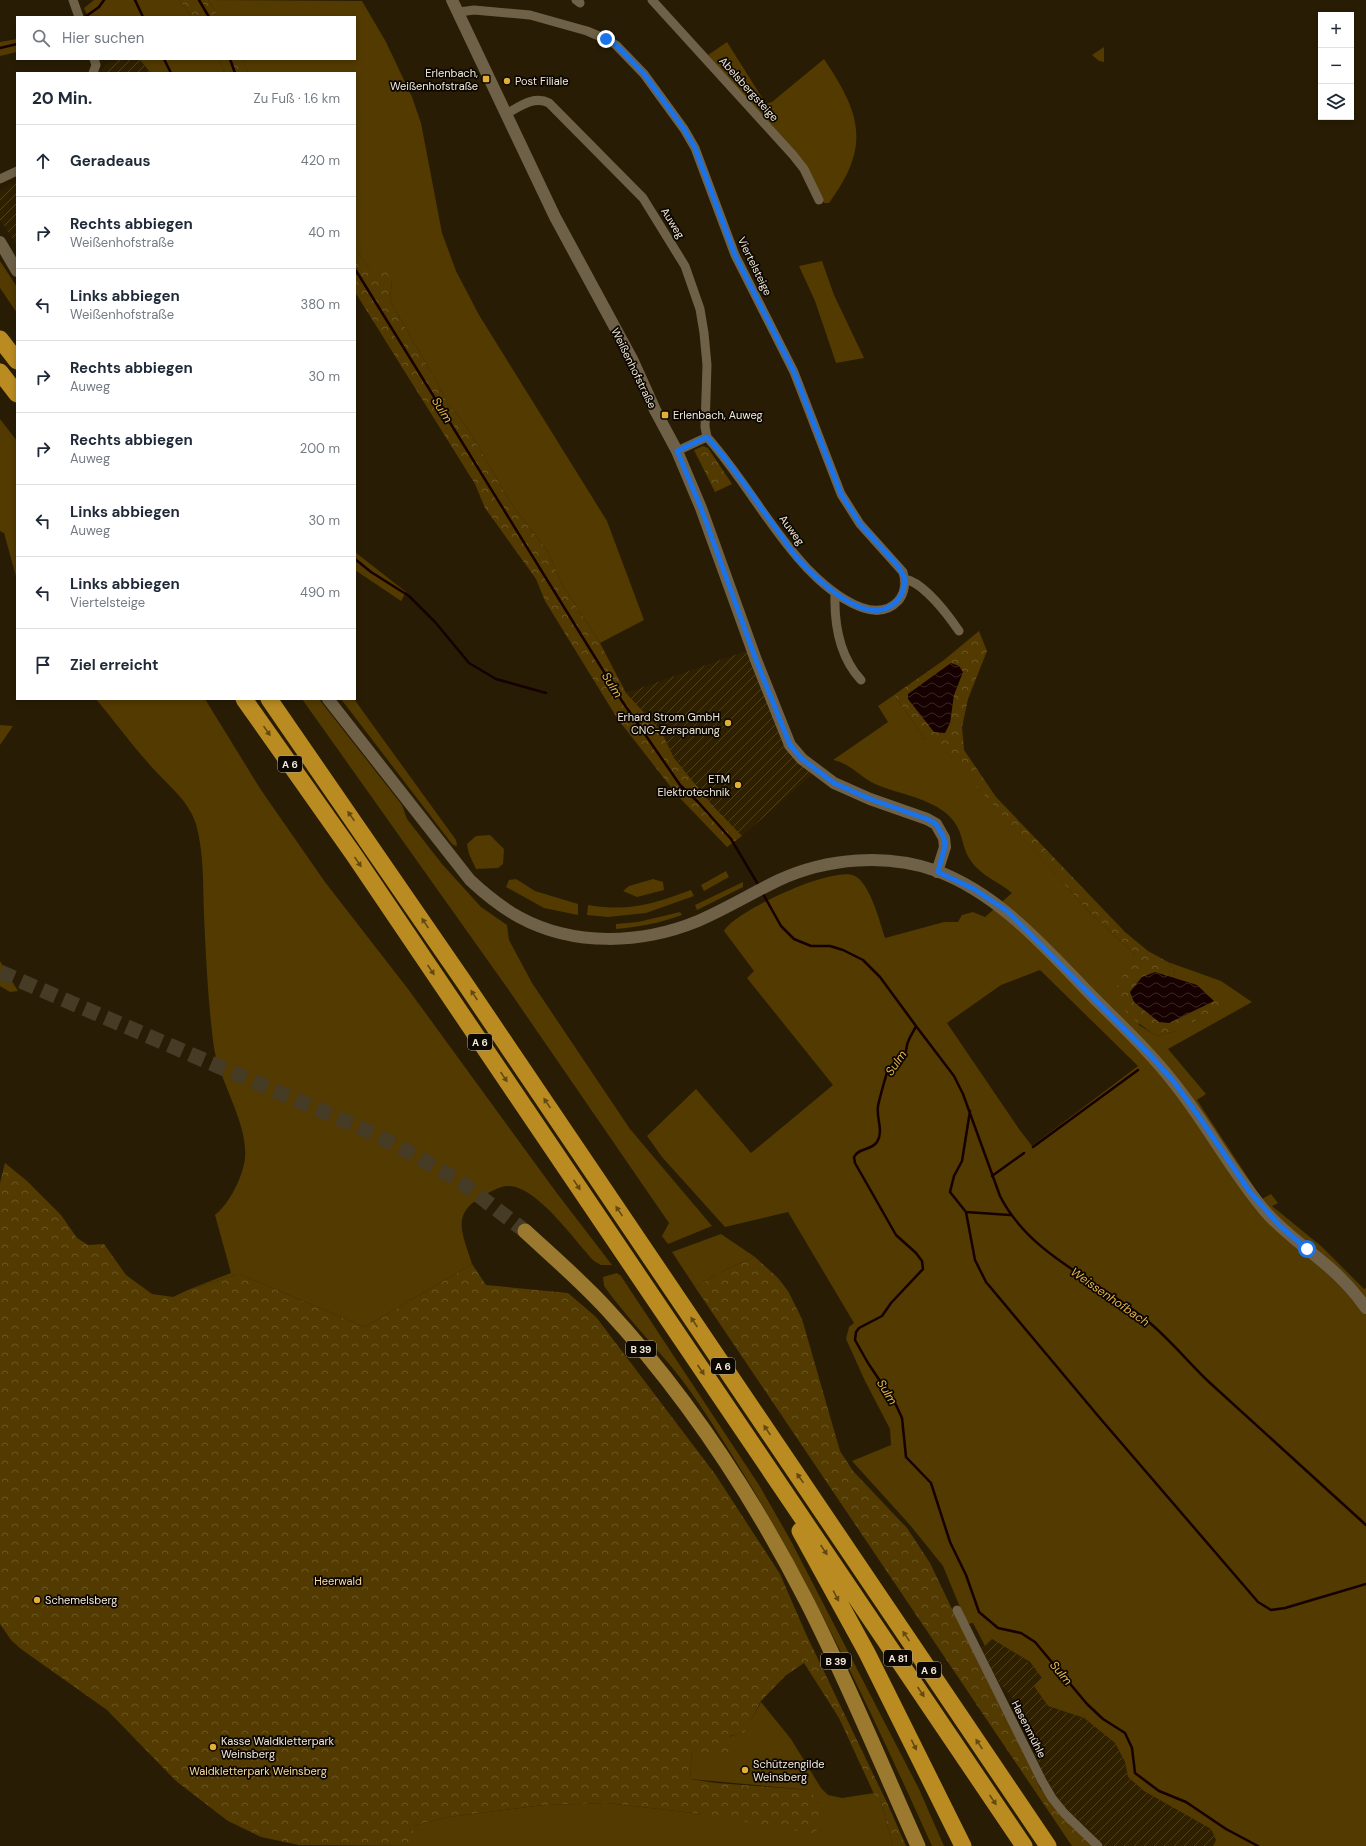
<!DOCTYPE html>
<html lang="de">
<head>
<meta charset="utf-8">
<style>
	:root { --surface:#fff; --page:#f2f2f3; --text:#1f2937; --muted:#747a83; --line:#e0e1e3 }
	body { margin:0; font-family:"DM Sans",sans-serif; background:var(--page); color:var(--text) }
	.controls { position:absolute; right:12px; top:12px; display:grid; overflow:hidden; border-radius:0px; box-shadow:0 2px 6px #0003 }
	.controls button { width:36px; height:36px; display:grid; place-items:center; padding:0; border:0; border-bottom:1px solid var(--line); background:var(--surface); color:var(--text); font:20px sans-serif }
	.stop { position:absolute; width:12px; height:12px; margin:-9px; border:3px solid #1a73e8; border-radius:50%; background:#fff }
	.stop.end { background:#1a73e8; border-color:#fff; box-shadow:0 1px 4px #0008 }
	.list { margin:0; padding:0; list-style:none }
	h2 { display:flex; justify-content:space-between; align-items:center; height:52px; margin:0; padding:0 16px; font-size:17px }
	h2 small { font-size:13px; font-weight:400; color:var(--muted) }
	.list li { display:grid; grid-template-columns:26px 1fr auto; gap:12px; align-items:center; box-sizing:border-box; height:72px; padding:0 16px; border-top:1px solid var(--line) }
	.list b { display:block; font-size:15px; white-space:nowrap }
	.list p { margin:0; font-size:13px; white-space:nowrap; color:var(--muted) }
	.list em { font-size:13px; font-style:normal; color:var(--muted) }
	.icon { flex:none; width:22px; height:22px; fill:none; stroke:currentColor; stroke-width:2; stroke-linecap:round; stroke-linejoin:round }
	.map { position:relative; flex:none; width:1366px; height:1846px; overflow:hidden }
	.search { position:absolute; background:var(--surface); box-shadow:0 2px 6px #0003; left:16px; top:16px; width:340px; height:44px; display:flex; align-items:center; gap:10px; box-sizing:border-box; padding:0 14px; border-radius:0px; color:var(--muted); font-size:15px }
	.panel { position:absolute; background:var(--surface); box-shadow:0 2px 6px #0003; left:16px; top:72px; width:340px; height:628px; border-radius:0px }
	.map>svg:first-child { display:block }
</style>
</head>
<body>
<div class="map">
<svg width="1366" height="1846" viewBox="0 0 1366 1846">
	<defs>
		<pattern id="industrial-furrows" width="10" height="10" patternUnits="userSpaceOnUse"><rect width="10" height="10" fill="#2f2000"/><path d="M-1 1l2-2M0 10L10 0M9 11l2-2" fill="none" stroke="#4e4025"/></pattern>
		<pattern id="forest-crowns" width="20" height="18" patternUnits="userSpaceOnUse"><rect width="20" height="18" fill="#523a01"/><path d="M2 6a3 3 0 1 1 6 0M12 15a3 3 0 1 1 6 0" fill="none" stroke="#6b5625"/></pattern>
		<pattern id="water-waves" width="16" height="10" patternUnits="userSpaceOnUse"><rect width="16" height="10" fill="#160000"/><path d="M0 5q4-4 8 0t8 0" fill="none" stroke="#382525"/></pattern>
	</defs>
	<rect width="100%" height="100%" fill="#281c04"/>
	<path fill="url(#industrial-furrows)" d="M118,59H139L151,73H99L107,64Z
		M17,180V246L0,220V191Z
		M749,650L789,747L812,775L742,836L713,806L674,758L661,731L626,693Z
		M992,1639L1023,1658L1036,1668L1042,1678L1048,1706L1084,1718L1115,1743L1125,1762L1128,1777L1211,1829L1216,1840L1213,1846H1103L1090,1830L1065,1808L1046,1780L1033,1750L1019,1705L1000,1684L980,1650Z"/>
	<path fill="#523a01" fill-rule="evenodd" d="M94,0H179L192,17H88L84,8Z
		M208,0L362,1L386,42L412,97L421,123L442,233L456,271L479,315L607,521L644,620L600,643L562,584L547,550L514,508L466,426L448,404L435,379L390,301L392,280L369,268L355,248V73H248L242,59H355V17H219Z
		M17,39V52L0,56V42Z
		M727,42L766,104L772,102L824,59C861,114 871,146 829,203H824L812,176L708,55Z
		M1104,47V62L1099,61L1092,55Z
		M139,59H219L225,73H151Z
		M0,261L17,287V313L0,288Z
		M822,261L834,295L864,358L836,363L815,301L799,266Z
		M0,419L17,441V580L4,533L0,531Z
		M355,552L406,592L401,601L355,570Z
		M894,695L927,742L936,740L1089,912L1135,954L1130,964L1139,1025L1157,1036L1176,1031L1164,1015L1175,972L1168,962L1221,981L1252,1002L1168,1049L1206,1094L1197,1100L1262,1199L1271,1194L1278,1203L1272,1206L1321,1246L1364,1289L1366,1288V1846H1213L1216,1840L1211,1829L1144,1791L1128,1777L1125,1762L1115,1743L1084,1718L1048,1706L1034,1686L1042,1678L1030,1662L992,1639L985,1646L973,1623L967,1624L943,1566L910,1525L852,1461L891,1445L890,1429L865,1381L846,1339L849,1327L854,1323L788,1212L725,1227L662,1157L647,1136L696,1089L751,1153L833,1085L747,978L754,971L724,931C735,911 834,865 855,876C870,884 880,922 885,938L944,922H958L962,915L973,912L985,917L1012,893C999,882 980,875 971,861C959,844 966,831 946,813C926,797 898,794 875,784C860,777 850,763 833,760L888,722L878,706ZM1040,970L1138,1066L1032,1146L1019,1129L947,1023L1001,985Z
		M96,699H205L261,790L325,882L408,989L556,1192L612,1265H601L594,1261C575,1241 536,1185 508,1186C499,1186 488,1193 480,1198C450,1215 464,1237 472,1264L365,1327L239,1274L190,1289L231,1273L215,1215C229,1204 243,1177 245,1158C248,1123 220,1083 214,1048C208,1004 206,959 204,915C203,885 204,853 196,824C188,799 166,784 150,765C131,744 114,721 96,699Z
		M302,699H319L402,805L407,819L442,864L481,907L507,925L509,940L532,983L630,1129L712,1226L668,1244L662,1236L669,1223L508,989Z
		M341,699H354L456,840L457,845L456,846L452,844Z
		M0,725L13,726L0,745Z
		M490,835L504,849L503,864L498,868L476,869L469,854L467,844L476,836Z
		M726,871L729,877L704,891L701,885Z
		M516,879L535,891L578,904V915L544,908L506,887L509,880Z
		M653,879L663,882L664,890L637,897L623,891L629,886Z
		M743,882V887L697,910L695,905Z
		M691,890L694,896L646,913L608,917L587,915L588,905C630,912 652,904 691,890Z
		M680,912L682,915C660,923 639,927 616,929V924L638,922Z
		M0,961L18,991L10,992L0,986Z
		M721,1234L755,1257L727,1269L695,1287L672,1252Z
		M617,1273L621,1276L759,1485L791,1541L919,1789L944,1846H932C862,1691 789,1536 693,1395C666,1356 631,1324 604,1286L603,1277Z
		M761,1702L791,1739L821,1788L828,1795L842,1798L874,1793L881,1802L893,1846H413V1826L449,1817L544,1805L607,1803L702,1814L809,1790L690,1779L692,1751L745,1731Z"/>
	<path fill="url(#forest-crowns)" d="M179,0H208L219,17H192Z
		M219,59H242L248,73H225Z
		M355,248L369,268L384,269L392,280L390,301L435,379L448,404L466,426L514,508L547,550L562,584L600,643L626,693L661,731L674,758L713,806L742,836L727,847L677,795L617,718L545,601L536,579L485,508L475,484L355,292Z
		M703,446L708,448L732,484L715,492L694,450Z
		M979,631L987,651L968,699L962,727L964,750L996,797L1125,932L1148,951L1168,962L1175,972L1172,987L1211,1000L1222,998L1225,1005L1176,1031L1157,1036C1143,1027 1117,1009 1114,992L1135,954L1089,912L936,741L927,742L894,695L944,660Z
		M5,1163L27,1181L61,1215L77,1238L88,1245L104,1244L126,1275L152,1294L173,1297L190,1289L239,1274L365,1327L472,1264L486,1285L568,1293L596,1317L715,1474L780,1574L806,1634L889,1807L906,1846H893L881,1802L875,1796L839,1718L804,1663L785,1676L761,1701L745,1732L730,1736L729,1753L692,1752L690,1779L716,1783L809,1790L821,1803L825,1810L815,1834L702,1814L607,1803L544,1805L449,1817L413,1826V1846L299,1845L261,1837L228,1821L176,1781L107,1710L21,1649L11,1640L0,1624V1183Z
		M755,1257L778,1278L788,1291L802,1319L840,1451L853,1471L907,1528L930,1563L952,1609L1023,1750L1040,1788L1094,1846H1072L695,1287L727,1269Z"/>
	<path fill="url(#water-waves)" d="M951,663L959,666L963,672L954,695L950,723L945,733L934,732L908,699V694Z
		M1155,972L1197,985L1214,1001L1169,1023L1159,1022L1134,1002L1130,992L1142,977Z"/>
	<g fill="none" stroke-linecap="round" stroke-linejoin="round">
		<path stroke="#160000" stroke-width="2.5" d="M135,0L143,17
			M199,0L209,17
			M85,17L99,7L104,0
			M0,48L17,44
			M164,59L171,73
			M230,59L235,73
			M355,269L622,701L680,785L698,802L731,839L759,886
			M355,559L371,572L409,596L435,622L469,663L496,679L546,693
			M762,892L781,926L794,939L811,946H830L843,950L863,960L880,977L916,1026C914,1031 910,1036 908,1042C906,1046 907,1050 905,1054C901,1061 894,1062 889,1068C887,1070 879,1101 878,1106C876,1118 884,1131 877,1142C871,1151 859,1147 854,1157L855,1163L896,1235L916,1253L922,1261L923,1269L891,1303L882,1316L859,1328L856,1332L855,1340L868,1363L896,1405L902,1418L906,1457L931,1483L950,1542L966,1575L979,1612L998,1628L1021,1633L1035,1642L1087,1704L1103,1719L1125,1733L1132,1748L1135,1773L1159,1791L1186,1802L1226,1829L1258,1846
			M916,1026L954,1076L963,1094L1000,1196C1030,1255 1095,1279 1144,1318C1168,1337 1187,1361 1209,1382C1261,1430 1314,1477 1366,1525
			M970,1111L962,1161L954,1176L950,1192L966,1212L975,1260L986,1282L1099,1417L1258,1602L1271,1610L1285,1608L1366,1584
			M1033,1147L1138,1070
			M992,1176L1024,1153
			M966,1212L1010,1215"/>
		<path stroke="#463b24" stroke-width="15" stroke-dasharray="15 8" stroke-linecap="butt" d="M0,972L359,1127L400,1147L461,1182L525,1231"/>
		<path stroke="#6e6147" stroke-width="9" d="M73,0L79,17
			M576,0L580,3
			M652,0L793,155L804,169L819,200
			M459,12L474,10L530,15L587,31L606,39L616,45L644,74L684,129L695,148L735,255L794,372L841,494L860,524L903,572C906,582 905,593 898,601C870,631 816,580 798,558C765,520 741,475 707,437L705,427L707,365L704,333L700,309L685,266L643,198L549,103C534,95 519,107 506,114
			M93,73L96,65L94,59
			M0,179L17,171
			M677,451L707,437
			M905,579C924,583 948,615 959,631
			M835,593C834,624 839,656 861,680
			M957,1610L1042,1781L1052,1798L1064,1813L1098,1846"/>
		<path stroke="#6e6147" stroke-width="12" d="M452,0L555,217L632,359L655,410L677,451L701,508L756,660L790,745L802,759L834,783L870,799L927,819L936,824L944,838L945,847L937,872
			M0,242L17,271
			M328,699L470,880C485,894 501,907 519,917C574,947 642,944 698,921C726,909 752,893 779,880C827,858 887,853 937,871C1001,895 1047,950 1093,997C1121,1025 1150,1052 1174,1083C1207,1124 1231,1171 1265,1211C1282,1231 1304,1246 1324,1263C1340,1276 1354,1291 1366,1308"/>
		<path stroke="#9b7a30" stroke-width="15" d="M525,1231C552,1256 580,1280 605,1307C685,1393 753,1497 806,1600C847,1680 881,1764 918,1846"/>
		<path stroke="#b98b21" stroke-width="17" d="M0,339L17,361
			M0,372L17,394
			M244,699L354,855L1024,1846
			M269,699L464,982L1048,1846
			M800,1531L867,1653L963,1846"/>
	</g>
	<defs><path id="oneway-solid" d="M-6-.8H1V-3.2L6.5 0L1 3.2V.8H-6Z"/></defs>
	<g fill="#624911">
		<use href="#oneway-solid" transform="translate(267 731) rotate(55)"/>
		<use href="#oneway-solid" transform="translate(351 816) rotate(-125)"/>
		<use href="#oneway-solid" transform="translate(358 862) rotate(56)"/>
		<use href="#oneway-solid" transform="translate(425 923) rotate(-124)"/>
		<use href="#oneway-solid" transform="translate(431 970) rotate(56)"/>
		<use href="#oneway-solid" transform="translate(474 995) rotate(-124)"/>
		<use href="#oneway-solid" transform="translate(504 1077) rotate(56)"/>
		<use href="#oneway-solid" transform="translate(547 1103) rotate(-124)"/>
		<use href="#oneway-solid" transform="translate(577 1185) rotate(56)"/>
		<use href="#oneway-solid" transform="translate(619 1211) rotate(-124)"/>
		<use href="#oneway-solid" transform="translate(694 1322) rotate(-124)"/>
		<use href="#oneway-solid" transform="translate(701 1370) rotate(56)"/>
		<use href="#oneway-solid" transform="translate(767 1430) rotate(-124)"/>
		<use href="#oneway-solid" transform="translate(800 1478) rotate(-125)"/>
		<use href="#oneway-solid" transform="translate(824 1550) rotate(56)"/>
		<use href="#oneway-solid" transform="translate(836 1596) rotate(62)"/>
		<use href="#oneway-solid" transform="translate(906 1636) rotate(-124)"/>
		<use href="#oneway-solid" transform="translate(921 1692) rotate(56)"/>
		<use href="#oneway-solid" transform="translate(979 1744) rotate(-124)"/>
		<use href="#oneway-solid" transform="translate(914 1745) rotate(64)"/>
		<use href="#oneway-solid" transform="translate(993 1800) rotate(56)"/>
	</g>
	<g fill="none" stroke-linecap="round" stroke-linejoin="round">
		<path stroke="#1a73e8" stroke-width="5" d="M606,39L616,45L644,74L684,129L695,148L735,255L794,372L841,494L860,524L898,566L905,579C904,592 900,602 887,608C860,621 815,578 798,559C790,550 784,539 777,530C754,499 733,465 707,437L677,451L701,508L756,660L790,745L802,759L834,783L870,799L927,819L936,824L944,838L945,846L938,872L974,889L1007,911L1150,1055L1174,1082L1197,1114L1250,1192L1280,1226L1307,1249"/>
	</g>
	<g fill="#e3ae35" stroke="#0c0701" stroke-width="1.5">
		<rect x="482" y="75" width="8" height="8" rx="2"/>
		<circle cx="507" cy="81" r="4"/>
		<rect x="661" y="411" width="8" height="8" rx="2"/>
		<circle cx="728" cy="723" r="4"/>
		<circle cx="738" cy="785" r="4"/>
		<circle cx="37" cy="1600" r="4"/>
		<circle cx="213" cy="1747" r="4"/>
		<circle cx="745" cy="1770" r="4"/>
	</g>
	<g text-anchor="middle" stroke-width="3.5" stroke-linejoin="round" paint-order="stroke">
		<g fill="#0c0701" stroke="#aca59a" stroke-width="1">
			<rect x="278" y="756" width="24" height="16" rx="3"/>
			<rect x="468" y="1034" width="24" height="16" rx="3"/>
			<rect x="626" y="1341" width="30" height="16" rx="3"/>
			<rect x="711" y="1358" width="24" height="16" rx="3"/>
			<rect x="884" y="1650" width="28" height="16" rx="3"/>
			<rect x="821" y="1653" width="30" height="16" rx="3"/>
			<rect x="917" y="1662" width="24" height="16" rx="3"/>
		</g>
		<g font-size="10" font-weight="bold" fill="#f1e9db">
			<text x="290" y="768">A 6</text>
			<text x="480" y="1046">A 6</text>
			<text x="641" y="1353">B 39</text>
			<text x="723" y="1370">A 6</text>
			<text x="898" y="1662">A 81</text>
			<text x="836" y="1665">B 39</text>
			<text x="929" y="1674">A 6</text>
		</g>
		<g font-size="11" fill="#f1e9db" stroke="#0c0701" text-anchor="start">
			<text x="478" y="77" text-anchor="end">Erlenbach,<tspan x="478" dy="13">Weißenhofstraße</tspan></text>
			<text x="515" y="85">Post Filiale</text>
			<text x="673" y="419">Erlenbach, Auweg</text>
			<text x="720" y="721" text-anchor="end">Erhard Strom GmbH<tspan x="720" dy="13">CNC-Zerspanung</tspan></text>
			<text x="730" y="783" text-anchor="end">ETM<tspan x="730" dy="13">Elektrotechnik</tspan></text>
			<text x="45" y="1604">Schemelsberg</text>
			<text x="221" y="1745">Kasse Waldkletterpark<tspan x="221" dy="13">Weinsberg</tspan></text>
			<text x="753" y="1768">Schützengilde<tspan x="753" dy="13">Weinsberg</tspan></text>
		</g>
		<g font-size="11" fill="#f1e9db" stroke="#0c0701">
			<text transform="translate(749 89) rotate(48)" y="4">Abelsbergsteige</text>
			<text transform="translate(673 223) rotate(58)" y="4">Auweg</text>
			<text transform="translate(755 266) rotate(64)" y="4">Viertelsteige</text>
			<text transform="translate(634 368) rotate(64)" y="4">Weißenhofstraße</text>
			<text transform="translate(792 530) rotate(54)" y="4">Auweg</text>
			<text transform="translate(1029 1729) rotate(63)" y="4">Hasenmühle</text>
		</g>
		<g font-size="11" fill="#fbdca2" stroke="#0c0701">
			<text x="338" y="1585">Heerwald</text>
			<text x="258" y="1775">Waldkletterpark Weinsberg</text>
		</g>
		<g font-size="12" font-style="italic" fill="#e9b649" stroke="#0c0701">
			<text transform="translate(442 410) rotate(58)" y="4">Sulm</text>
			<text transform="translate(612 685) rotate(58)" y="4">Sulm</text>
			<text transform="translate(896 1063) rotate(-55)" y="4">Sulm</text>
			<text transform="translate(1110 1297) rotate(35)" y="4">Weissenhofbach</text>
			<text transform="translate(887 1392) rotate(59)" y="4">Sulm</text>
			<text transform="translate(1061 1673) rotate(50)" y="4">Sulm</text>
		</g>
	</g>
</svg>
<div class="controls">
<button>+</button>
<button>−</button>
<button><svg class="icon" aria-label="layers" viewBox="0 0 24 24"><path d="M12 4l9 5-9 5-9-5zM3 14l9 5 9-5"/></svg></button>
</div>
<div class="stop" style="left:1307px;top:1249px"></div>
<div class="stop end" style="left:606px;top:39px"></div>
<div class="search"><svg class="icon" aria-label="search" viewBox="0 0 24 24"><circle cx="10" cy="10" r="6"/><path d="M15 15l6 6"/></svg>Hier suchen</div>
<section class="panel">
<h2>20 Min.<small>Zu Fuß · 1.6 km</small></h2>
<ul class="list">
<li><svg class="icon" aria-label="ahead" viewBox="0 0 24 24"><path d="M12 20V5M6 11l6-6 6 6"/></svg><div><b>Geradeaus</b></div><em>420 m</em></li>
<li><svg class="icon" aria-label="right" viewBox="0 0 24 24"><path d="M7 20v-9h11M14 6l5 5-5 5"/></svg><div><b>Rechts abbiegen</b><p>Weißenhofstraße</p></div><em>40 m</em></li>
<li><svg class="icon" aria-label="left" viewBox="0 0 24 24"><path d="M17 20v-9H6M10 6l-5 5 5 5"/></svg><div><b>Links abbiegen</b><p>Weißenhofstraße</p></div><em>380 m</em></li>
<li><svg class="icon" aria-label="right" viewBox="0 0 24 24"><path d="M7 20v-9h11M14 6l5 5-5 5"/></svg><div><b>Rechts abbiegen</b><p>Auweg</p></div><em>30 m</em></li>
<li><svg class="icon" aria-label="right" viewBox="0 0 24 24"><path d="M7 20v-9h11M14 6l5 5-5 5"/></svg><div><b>Rechts abbiegen</b><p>Auweg</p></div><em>200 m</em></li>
<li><svg class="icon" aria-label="left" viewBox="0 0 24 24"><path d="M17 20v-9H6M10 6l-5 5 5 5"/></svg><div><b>Links abbiegen</b><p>Auweg</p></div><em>30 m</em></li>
<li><svg class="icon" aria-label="left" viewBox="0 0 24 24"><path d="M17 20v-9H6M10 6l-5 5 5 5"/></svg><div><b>Links abbiegen</b><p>Viertelsteige</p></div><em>490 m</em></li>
<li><svg class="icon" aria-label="arrive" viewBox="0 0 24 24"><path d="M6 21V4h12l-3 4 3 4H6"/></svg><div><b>Ziel erreicht</b></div></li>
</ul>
</section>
</div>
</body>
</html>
